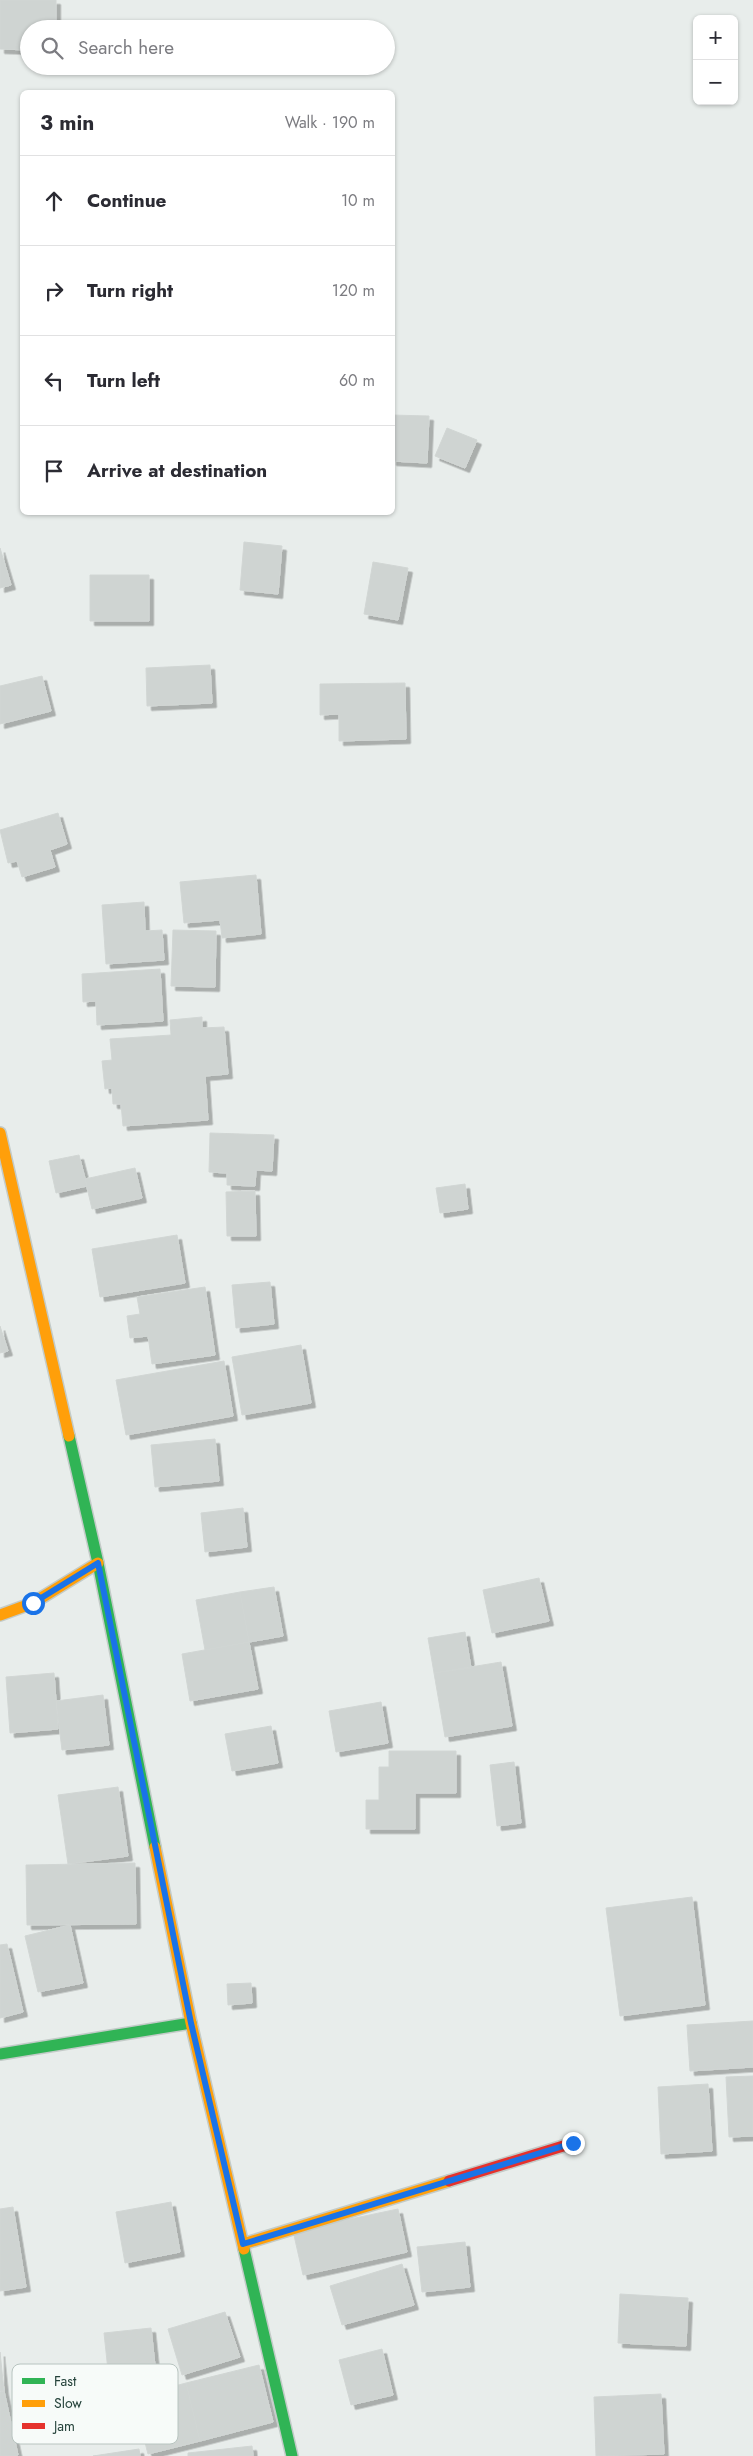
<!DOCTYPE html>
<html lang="en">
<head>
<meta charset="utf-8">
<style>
	:root { --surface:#fff; --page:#f2f2f3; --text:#2b2b33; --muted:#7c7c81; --line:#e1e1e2 }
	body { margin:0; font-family:Jost,sans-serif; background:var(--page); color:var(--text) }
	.controls { position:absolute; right:15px; top:15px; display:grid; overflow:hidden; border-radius:8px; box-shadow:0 1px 4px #0004 }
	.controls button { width:45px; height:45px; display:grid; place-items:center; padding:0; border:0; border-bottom:1px solid var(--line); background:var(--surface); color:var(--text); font:25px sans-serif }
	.stop { position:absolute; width:15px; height:15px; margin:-11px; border:4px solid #1a73e8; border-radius:50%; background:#fff }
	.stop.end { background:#1a73e8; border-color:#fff; box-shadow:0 1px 5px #0008 }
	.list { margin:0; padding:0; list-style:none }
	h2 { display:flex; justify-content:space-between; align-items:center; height:65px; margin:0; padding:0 20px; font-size:21px }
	h2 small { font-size:16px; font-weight:400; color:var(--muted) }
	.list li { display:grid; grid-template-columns:32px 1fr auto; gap:15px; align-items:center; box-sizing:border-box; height:90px; padding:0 20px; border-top:1px solid var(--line) }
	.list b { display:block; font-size:19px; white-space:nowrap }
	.list em { font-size:16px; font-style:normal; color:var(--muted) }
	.icon { flex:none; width:28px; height:28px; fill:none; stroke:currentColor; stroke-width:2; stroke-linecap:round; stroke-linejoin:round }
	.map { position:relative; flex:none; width:753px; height:2456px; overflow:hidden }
	.search { position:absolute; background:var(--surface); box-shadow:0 1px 4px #0004; left:20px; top:20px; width:375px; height:55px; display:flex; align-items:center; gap:12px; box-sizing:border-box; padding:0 18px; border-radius:28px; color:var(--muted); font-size:19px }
	.panel { position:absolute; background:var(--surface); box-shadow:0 1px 4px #0004; left:20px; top:90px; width:375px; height:425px; border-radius:8px }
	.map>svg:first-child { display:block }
</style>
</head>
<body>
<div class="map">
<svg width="753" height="2456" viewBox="0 0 753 2456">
	<defs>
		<filter id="shadow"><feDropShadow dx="4.5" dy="4.5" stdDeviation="0" flood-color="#0004"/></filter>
	</defs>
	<rect width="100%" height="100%" fill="#e8edeb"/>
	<path fill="#cfd4d2" stroke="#d1d6d4" filter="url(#shadow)" d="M0,0H56V29H29V50L0,49Z
		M392,415L429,416L427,463L392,461Z
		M447,428L477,440L465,468L435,456Z
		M244,542L282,546L278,594L240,590Z
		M0,548L11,585L0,588Z
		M373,562L408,568L398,620L364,614Z
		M90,575H149V621H90Z
		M210,665L212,703L147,706L146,668Z
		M42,676L51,711L0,724V686Z
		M405,683L406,739L339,741V714L320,715V684Z
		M58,813L67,844L50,850L55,867L22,877L17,861L8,863L0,830Z
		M256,875L261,934L222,938L220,920L184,923L180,882Z
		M144,902L145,931L162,930L164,960L106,964L102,905Z
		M173,930L216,931L215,987L171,986Z
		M160,969L163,1021L97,1025L96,1001L83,1002L82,974Z
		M202,1017V1028L224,1027L228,1074L205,1076L208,1120L123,1126L121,1104H113L112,1088L105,1089L102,1061L112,1060L110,1039L171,1035L170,1020Z
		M210,1133L274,1135L272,1171L256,1170L255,1186L227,1185V1173L209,1172Z
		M79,1155L87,1186L56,1193L49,1161Z
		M135,1168L142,1198L92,1209L85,1179Z
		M465,1184L468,1209L440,1213L436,1188Z
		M255,1191L256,1236H227L226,1192Z
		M177,1235L185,1283L100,1297L92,1249Z
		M270,1282L274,1324L236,1328L232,1285Z
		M205,1287L215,1355L152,1364L148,1336L130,1338L127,1316L140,1314L137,1297Z
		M0,1326L8,1351L0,1353Z
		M301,1345L311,1403L242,1415L232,1357Z
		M224,1361L233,1416L126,1435L116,1380Z
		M215,1439L219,1481L155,1487L151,1445Z
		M243,1508L247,1547L205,1552L201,1513Z
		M539,1578L549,1621L492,1633L483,1590Z
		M274,1587L283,1636L249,1642L240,1592Z
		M240,1592L249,1642L205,1650L196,1600Z
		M465,1632L471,1668L434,1673L428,1638Z
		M249,1642L258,1689L190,1701L182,1654Z
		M501,1662L512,1726L445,1737L434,1673Z
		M54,1673L58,1729L10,1733L6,1677Z
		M103,1695L109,1745L62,1750L56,1701Z
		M381,1702L388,1743L336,1752L329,1711Z
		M271,1726L278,1763L232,1771L225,1734Z
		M389,1751H456V1793H415V1829H366V1800H379V1767H389Z
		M514,1762L521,1823L497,1826L490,1765Z
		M118,1787L128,1856L68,1864L58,1795Z
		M135,1863L136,1924L27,1925L26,1865Z
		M692,1897L705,2005L620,2016L606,1908Z
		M70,1925L83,1983L38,1992L25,1936Z
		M7,1944L23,2012L0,2018V1945Z
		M251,1983L252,2003L228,2005L227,1984Z
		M753,2021V2067L690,2071L687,2025Z
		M753,2076V2136L729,2137L726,2077Z
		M708,2084L712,2151L661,2154L658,2087Z
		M171,2202L180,2252L125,2263L116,2212Z
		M13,2207L26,2287L0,2291V2209Z
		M398,2209L407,2252L303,2275L293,2231Z
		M465,2242L470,2287L422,2292L417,2247Z
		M402,2264L414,2305L342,2325L330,2286Z
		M620,2294L688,2298L686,2346L618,2343Z
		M225,2312L240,2357L182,2375L168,2329Z
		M151,2328L156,2375L109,2380L104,2333Z
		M382,2349L393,2395L351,2405L339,2360Z
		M0,2352L4,2391H0Z
		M259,2365L273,2422L200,2441L186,2383Z
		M186,2383L200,2441L148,2454L133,2397Z
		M4,2391L18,2455L14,2456H0V2392Z
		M661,2394L664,2454L596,2456L594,2397Z
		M252,2446L253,2456H188V2453Z
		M139,2449L140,2456H93Z"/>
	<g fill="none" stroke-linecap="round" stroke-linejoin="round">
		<g stroke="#c3cbc8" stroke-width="14">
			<path id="fast" d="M69,1436L98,1563L155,1847
				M0,2054L191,2023
				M244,2249L292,2456"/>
		</g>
		<g stroke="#c3cbc8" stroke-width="14">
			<path id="slow" d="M0,1133L69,1436
				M0,1615L33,1603L98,1563
				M155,1847L191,2023L244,2249
				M243,2244L449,2181"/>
		</g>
		<g stroke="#c3cbc8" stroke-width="14">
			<path id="jam" d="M449,2181L573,2143"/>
		</g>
		<use href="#fast" stroke="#30b455" stroke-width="11"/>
		<use href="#slow" stroke="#ff9f0a" stroke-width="11"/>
		<use href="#jam" stroke="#e5322d" stroke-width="11"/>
	</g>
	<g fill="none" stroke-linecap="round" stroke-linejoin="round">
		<path stroke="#1a73e8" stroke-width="6" d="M33,1603L98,1563L191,2023L243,2244L573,2143"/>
	</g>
	<rect x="12" y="2364" width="166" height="80" rx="8" fill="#f7fbf9" stroke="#b8c4c0" stroke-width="1"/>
	<rect x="22" y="2378" width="23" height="6" fill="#30b455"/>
	<rect x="22" y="2400" width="23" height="7" fill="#ff9f0a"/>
	<rect x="22" y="2423" width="23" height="6" fill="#e5322d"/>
	<g font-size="14" fill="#24423a">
		<text x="54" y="2386">Fast</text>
		<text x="54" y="2408">Slow</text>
		<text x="54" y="2431">Jam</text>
	</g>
</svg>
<div class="controls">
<button>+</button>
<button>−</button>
</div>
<div class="stop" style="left:33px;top:1603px"></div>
<div class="stop end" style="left:573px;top:2143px"></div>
<div class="search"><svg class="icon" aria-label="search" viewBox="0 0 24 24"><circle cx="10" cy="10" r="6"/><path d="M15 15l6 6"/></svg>Search here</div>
<section class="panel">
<h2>3 min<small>Walk · 190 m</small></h2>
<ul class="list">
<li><svg class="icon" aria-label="ahead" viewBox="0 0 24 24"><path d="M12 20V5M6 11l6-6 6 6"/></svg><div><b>Continue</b></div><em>10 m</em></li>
<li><svg class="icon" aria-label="right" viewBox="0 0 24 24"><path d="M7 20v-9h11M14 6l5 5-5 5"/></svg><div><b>Turn right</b></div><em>120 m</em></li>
<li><svg class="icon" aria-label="left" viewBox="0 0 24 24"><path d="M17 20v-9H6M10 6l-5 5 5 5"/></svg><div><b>Turn left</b></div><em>60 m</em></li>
<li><svg class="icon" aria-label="arrive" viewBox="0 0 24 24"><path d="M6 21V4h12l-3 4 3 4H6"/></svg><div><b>Arrive at destination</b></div></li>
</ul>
</section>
</div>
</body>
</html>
